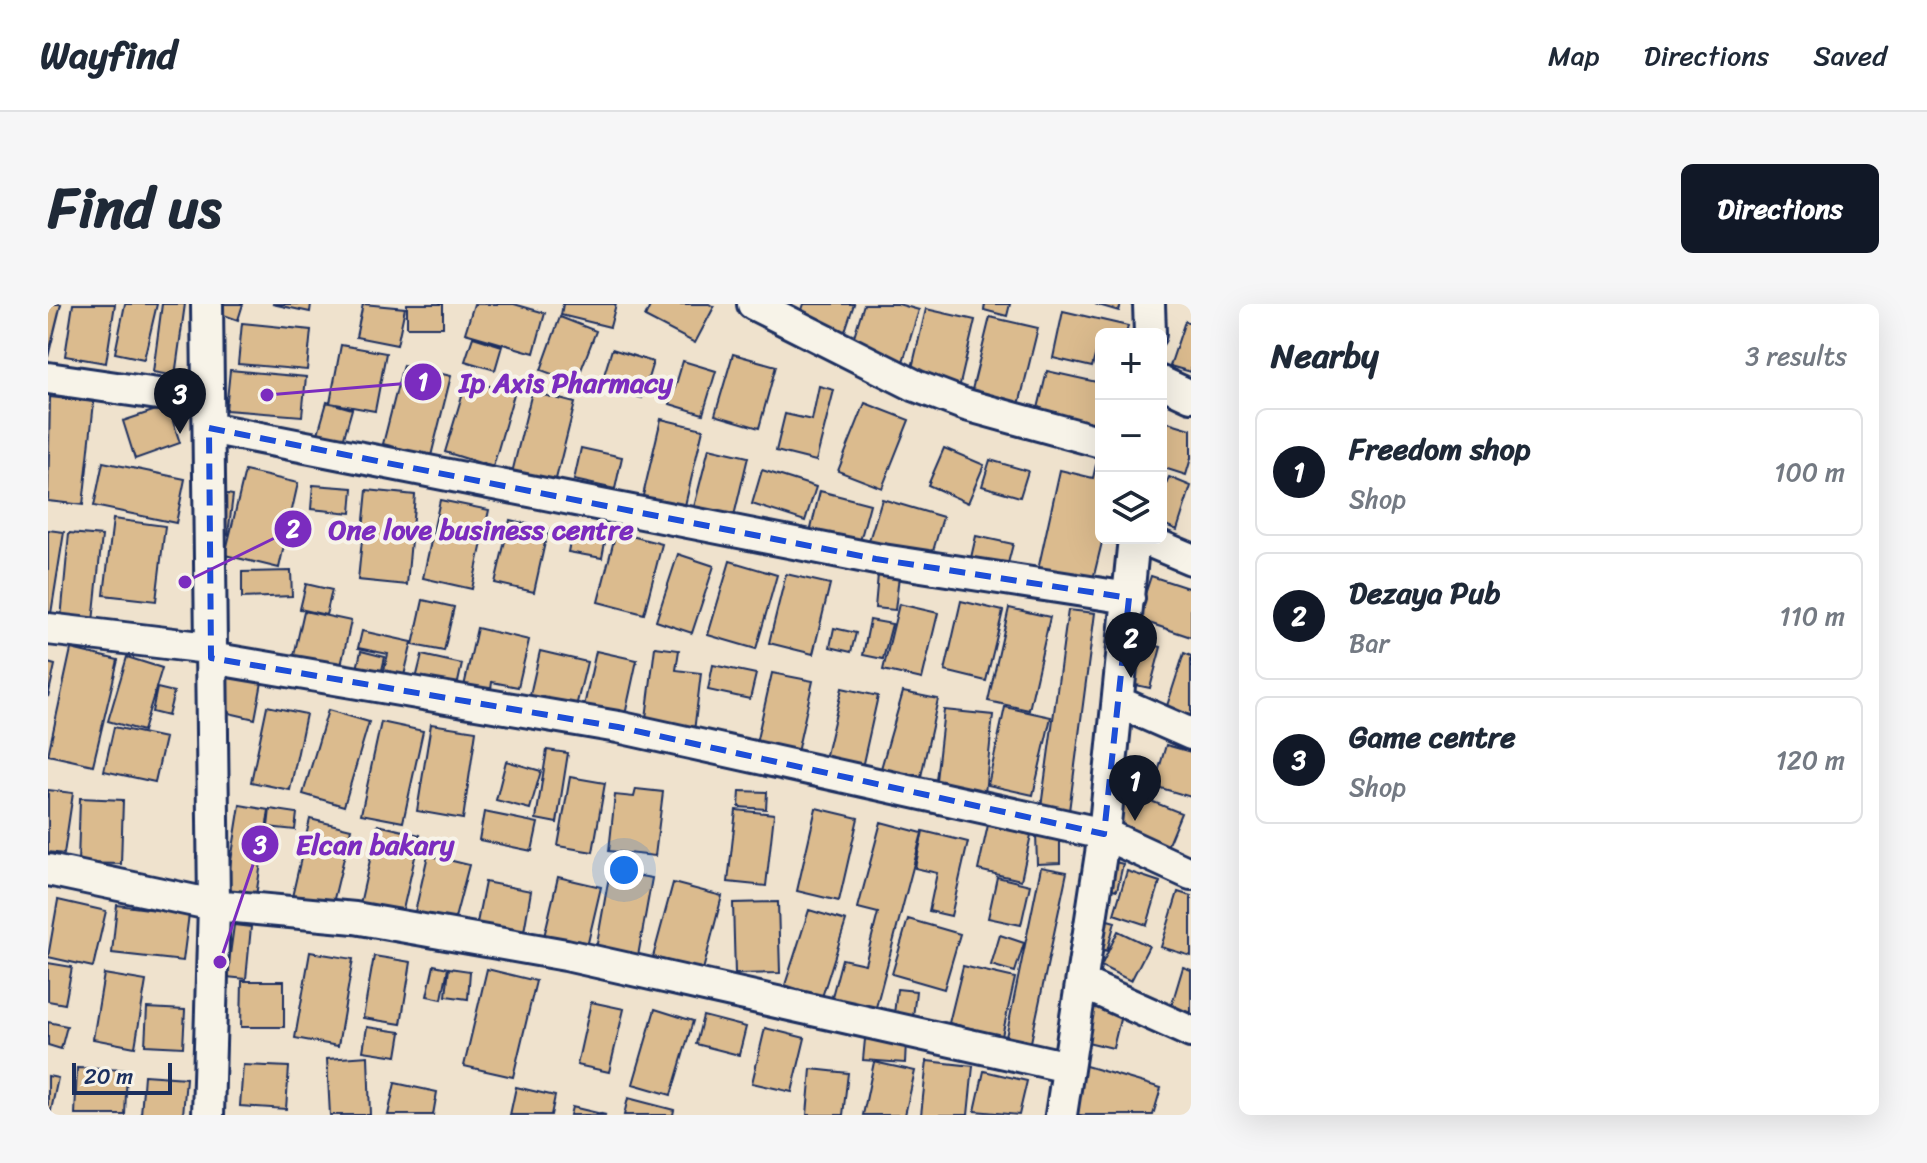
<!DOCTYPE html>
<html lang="en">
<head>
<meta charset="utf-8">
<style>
	:root { --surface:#fff; --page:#f6f6f7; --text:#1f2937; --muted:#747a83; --line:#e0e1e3; --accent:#111827 }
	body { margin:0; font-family:Sriracha,sans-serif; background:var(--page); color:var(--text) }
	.controls { position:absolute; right:24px; top:24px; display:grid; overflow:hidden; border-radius:12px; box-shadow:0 8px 32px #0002 }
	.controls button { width:72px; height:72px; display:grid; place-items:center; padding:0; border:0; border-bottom:2px solid var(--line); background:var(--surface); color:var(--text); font:40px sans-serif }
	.scale { position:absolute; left:24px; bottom:20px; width:100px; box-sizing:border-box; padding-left:8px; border:4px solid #1b2f5e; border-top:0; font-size:22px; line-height:28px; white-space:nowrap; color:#1b2f5e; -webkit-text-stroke:6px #f7f3e8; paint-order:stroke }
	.you { position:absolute; left:576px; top:566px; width:28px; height:28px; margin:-20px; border:6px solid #fff; border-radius:50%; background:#1a73e8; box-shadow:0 0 0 12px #1a73e833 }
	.badge { display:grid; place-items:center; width:52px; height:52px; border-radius:50%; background:var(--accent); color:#fff; font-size:26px; font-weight:700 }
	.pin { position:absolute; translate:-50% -66px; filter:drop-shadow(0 2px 4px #0008) }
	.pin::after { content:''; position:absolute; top:42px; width:28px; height:24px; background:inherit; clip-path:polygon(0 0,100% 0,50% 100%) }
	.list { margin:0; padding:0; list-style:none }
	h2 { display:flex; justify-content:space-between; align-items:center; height:104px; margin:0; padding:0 32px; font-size:34px }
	h2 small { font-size:26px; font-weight:400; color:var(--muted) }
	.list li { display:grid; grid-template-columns:52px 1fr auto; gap:24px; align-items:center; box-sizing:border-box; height:128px; margin:0 16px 16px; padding:0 16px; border:2px solid var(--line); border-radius:12px }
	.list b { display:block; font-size:30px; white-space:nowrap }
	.list p { margin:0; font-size:26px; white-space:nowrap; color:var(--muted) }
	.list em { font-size:26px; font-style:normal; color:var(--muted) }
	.icon { flex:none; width:44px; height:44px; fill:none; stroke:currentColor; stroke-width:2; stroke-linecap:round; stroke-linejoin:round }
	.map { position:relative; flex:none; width:1143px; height:811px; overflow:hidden; border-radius:12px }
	header { display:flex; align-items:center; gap:48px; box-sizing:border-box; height:112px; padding:0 40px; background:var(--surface); border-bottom:2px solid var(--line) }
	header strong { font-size:38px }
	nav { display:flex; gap:44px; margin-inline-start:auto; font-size:28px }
	.intro { display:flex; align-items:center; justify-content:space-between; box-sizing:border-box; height:192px; padding:0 48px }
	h1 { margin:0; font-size:56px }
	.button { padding:20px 36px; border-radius:12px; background:var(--accent); color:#fff; font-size:28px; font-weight:700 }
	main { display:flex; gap:48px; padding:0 48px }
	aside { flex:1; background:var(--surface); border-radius:12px; box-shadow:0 8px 32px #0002 }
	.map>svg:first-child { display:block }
</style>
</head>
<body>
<header>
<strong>Wayfind</strong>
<nav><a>Map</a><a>Directions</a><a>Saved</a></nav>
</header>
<div class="intro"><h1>Find us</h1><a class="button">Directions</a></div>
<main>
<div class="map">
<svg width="1143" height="811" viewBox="0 0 1143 811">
	<rect width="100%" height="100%" fill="#efe2cd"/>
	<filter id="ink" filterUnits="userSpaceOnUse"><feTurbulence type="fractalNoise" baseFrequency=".0125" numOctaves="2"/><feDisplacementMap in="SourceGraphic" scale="16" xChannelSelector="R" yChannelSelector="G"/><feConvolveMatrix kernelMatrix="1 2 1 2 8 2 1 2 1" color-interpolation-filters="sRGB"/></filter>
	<g filter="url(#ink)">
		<path fill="#dbbb8e" stroke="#1b2f5e" stroke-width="2" d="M0,0H13L0,53Z
			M25,0H67L58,59L17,52Z
			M77,0H109L96,55L67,49Z
			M114,0H137L127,72L105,68Z
			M173,0H195L190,16L170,9Z
			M224,0H263L262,8Z
			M315,0L357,4L349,41L308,33Z
			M359,0H395V23H359Z
			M426,0H466L497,9L486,49L417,29Z
			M515,0H568L562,23L513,11Z
			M603,0H661L666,3L647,39L597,13Z
			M756,0H806L794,36L749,20Z
			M816,0H850L871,6L854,61L802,45Z
			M937,0H962L959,12L936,6Z
			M1047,0H1073L1071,7Z
			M878,5L927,16L909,93L860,81Z
			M1015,7L1080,22L1078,30H1053L1044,63L1005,54Z
			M512,13L548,27L528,79L493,66Z
			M942,13L990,24L969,109L921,98Z
			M1137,17L1143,19V68L1122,62Z
			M194,19L263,26L259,66L190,60Z
			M425,33L454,42L447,66L417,57Z
			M293,41L338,49L327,107L282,99Z
			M564,45L605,58L594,94L553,81Z
			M685,50L728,62L711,124L667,111Z
			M635,57L668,67L655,110L622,100Z
			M355,61L403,72L383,152L335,140Z
			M182,66L258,73L254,112L178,106Z
			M999,67L1053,79L1043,130L987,117Z
			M419,75L466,90L445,163L397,148Z
			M771,82L786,86L768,157L728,147L737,110L764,116Z
			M484,88L527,99L507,179L464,169Z
			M2,93L46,98L35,201L0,197Z
			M279,98L304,105L294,140L269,133Z
			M817,99L861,116L834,184L790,167Z
			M120,102L132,139L87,155L75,117Z
			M613,115L655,125L635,210L593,200Z
			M1113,116L1143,125V154L1138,171L1113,163Z
			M533,144L574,153L567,185L526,176Z
			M661,144L700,153L686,212L646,203Z
			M896,144L936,161L920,199L880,181Z
			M942,156L980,167L972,193L934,182Z
			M55,158L137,175L128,219L46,202Z
			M1048,161L1053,162L1055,234L1042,288L988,275L1012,166L1045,174Z
			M714,166L768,183L757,217L704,200Z
			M197,167L250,179L231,264L177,251Z
			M1121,173L1143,182L1129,226L1113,219V194Z
			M265,181L305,184L303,209L263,205Z
			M319,186L367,191L359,281L310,276Z
			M772,187L822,200L811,241L762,229Z
			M167,188L185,191L180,231L163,229Z
			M834,195L895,213L880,264L818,246Z
			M392,196L441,206L424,285L375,274Z
			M65,215L117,222L108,297L56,291Z
			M462,216L500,225L486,288L447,279Z
			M0,226L16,228L2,316L0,315Z
			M524,228L558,233L554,254L520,248Z
			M568,228L614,240L596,310L550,298Z
			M21,229L54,232L45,318L13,315Z
			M928,232L965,240L958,267L922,258Z
			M630,250L666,262L644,329L608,317Z
			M682,257L729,271L708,345L660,331Z
			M243,267L244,292L194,294V268Z
			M738,270L782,280L765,350L721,339Z
			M830,270L851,272L847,306L827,304Z
			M1103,272L1143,285V333L1089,315Z
			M258,280L284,286L278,311L252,305Z
			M375,296L406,303L396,347L365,341Z
			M913,297L955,307L938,377L897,367Z
			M851,300L890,309L874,375L835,366Z
			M961,304L1002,313L981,406L940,397Z
			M1020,306L1047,309L1021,507L993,503Z
			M256,307L303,317L292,366L245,356Z
			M822,316L844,320L835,355L815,351Z
			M429,324L481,336L470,383L444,378L442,393L415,387Z
			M786,324L808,329L803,348L782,343Z
			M314,327L364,338L354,380L334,375L340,350L310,344Z
			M1089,337L1113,343L1102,384L1079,379Z
			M607,343L631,346L628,366L653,369L645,436L596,430Z
			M23,345L70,356L45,461L0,451Z
			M313,347L337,353L331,379L307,374Z
			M492,347L539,358L525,415L479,404Z
			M548,347L589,356L574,425L533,416Z
			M1136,349L1143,352V416L1117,408Z
			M374,351L414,360L407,392L366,383Z
			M79,353L114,364L95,427L60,417Z
			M0,359L7,361L0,393Z
			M665,361L708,370L702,395L660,386Z
			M181,366L215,373L207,415L172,407Z
			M724,369L765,377L748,453L707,444Z
			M109,384L126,388L120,412L104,408Z
			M794,384L830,392L813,468L776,459Z
			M855,388L890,395L872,477L832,468Z
			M219,402L258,410L242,486L203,478Z
			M957,403L1003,413L985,491L940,481Z
			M280,406L321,418L296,502L255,490Z
			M896,406L945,411L936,499L886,494Z
			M333,418L375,427L355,518L313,510Z
			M383,420L428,427L415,515L369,507Z
			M66,423L117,434L107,478L56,467Z
			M1118,441L1143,448V493L1106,482Z
			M499,446L520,449L509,519L488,515Z
			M458,457L493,467L482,505L448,496Z
			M522,473L557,479L545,548L510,542Z
			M588,485L615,488L607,552L561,547L567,491L586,493Z
			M0,486L25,489L16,550L0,548Z
			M692,487L719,488L718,505L691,503Z
			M1078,487L1133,509L1116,550L1062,528Z
			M32,494L75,496L73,560L30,559Z
			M192,501L221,506L208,592L178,588Z
			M768,504L810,514L791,597L749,587Z
			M222,505L249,509L247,526L220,523Z
			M688,506L726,510L718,582L680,578Z
			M436,508L490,519L484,547L431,536Z
			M262,515L303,525L284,603L244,593Z
			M833,518L874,529L826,711L782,700L794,655L817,660L830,609L810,604Z
			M330,521L372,531L354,610L312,600Z
			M940,521L983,531L973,576L930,566Z
			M875,527L920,538L903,612L881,607L889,569L867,564Z
			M1012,529V559L989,560L988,530Z
			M380,551L421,561L406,618L367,608Z
			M1056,555L1075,560L1069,586L1051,582Z
			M993,563L1019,568L983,738L958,733Z
			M562,567L604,574L590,652L548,645Z
			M1079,567L1112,578L1099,621L1066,610Z
			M510,573L553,583L538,647L495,637Z
			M949,573L982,581L973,621L940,614Z
			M437,578L483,587L476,628L429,619Z
			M625,579L674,592L655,666L605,653Z
			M1130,588L1143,592V652L1113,643Z
			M10,596L58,607L45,663L0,653Z
			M730,598L732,669L687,670L685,599Z
			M69,601L141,610L135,657L64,649Z
			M761,606L798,617L774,693L737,681Z
			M1049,613L1067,618L1059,647L1041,642Z
			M860,615L912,630L896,685L844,670Z
			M186,621L203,623L198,675L179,673Z
			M1070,627L1101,642L1083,677L1053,662Z
			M952,631L976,639L967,668L943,661Z
			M262,648L305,655L290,742L247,734Z
			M326,652L363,658L353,720L315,714Z
			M0,659L24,663L17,700L0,697Z
			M386,661L400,664L394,695L379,692Z
			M915,662L967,674L954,732L901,719Z
			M1135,663L1143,666V709L1123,703Z
			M401,664L422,667L420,695L398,692Z
			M439,665L488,677L465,773L416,762Z
			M56,670L98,677L87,743L45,735Z
			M194,677H236V723H193Z
			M849,685L868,687L865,713L846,710Z
			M543,698L576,705L561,768L529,761Z
			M1043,700L1074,707L1065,744L1035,737Z
			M99,704L137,706L135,743L97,741Z
			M607,705L645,717L623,791L585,780Z
			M655,712L698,723L691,751L648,740Z
			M0,718L19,722L13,745L0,741Z
			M319,723L353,728L349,752L315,747Z
			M717,724L757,734L744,788L704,779Z
			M817,735L858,737L857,759L815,756Z
			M320,752L322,811H282L279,755Z
			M879,757L925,762L920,811H873Z
			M826,758L867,767L857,811H815Z
			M1031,760L1113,784L1105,811H1017Z
			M195,761L241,763L238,805L192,802Z
			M29,764L79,766L77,811H27Z
			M763,765L800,769L795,811H759Z
			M936,767L979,777L971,811L927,807Z
			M96,771L138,774L135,811H93Z
			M0,772L10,774L2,811H0Z
			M347,779L389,788L385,811H340Z
			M468,783L507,792L503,811H462Z
			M580,794L626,806L625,811H576Z
			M524,803L558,811H522Z"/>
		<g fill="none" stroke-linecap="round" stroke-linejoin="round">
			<g stroke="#1b2f5e" stroke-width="36">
				<path id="minor" d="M159,0L166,601L160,811
					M705,0L868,82L918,101L1053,138
					M1101,0L1102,30
					M0,74L158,97
					M1113,78L1143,92
					M161,124L828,255L1081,294
					M1093,234L1143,255
					M0,325L160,344
					M163,354L570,423L1056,530L1143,570
					M1070,398L1143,430
					M0,566L166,601L307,614L518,651L1020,763
					M1036,680L1143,728
					M1013,811L1056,530L1086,234"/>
			</g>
			<use href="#minor" stroke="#f7f3e8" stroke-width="30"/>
		</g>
	</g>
	<path fill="none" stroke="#1d4ed8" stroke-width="6" stroke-dasharray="16 10" stroke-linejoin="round" d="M161,124L828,255L1081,294L1056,530L570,423L163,354Z"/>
	<path fill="none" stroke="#7b2cbf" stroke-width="3" d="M219 91L375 78M137 278L245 225M172 658L212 540"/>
	<g fill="#7b2cbf" stroke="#f7f3e8" stroke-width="3">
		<circle cx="219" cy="91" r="8"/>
		<circle cx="137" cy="278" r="8"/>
		<circle cx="172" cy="658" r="8"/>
		<circle cx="375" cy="78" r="20"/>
		<circle cx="245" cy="225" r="20"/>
		<circle cx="212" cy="540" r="20"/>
	</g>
	<g font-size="24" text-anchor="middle" font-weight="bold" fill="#fff">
		<text x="375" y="86">1</text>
		<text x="245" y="233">2</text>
		<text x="212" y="549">3</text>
	</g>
	<g font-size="28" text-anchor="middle" font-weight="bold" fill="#7b2cbf" stroke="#f7f3e8" stroke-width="8" stroke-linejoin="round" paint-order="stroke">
		<text x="518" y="88">Ip Axis Pharmacy</text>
		<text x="433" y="235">One love business centre</text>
		<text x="327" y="550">Elcan bakary</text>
	</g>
</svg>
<div class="controls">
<button>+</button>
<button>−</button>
<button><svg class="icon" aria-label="layers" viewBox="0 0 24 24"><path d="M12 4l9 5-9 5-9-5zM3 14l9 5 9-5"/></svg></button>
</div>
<div class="scale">20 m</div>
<div class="you"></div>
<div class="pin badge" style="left:1087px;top:517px">1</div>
<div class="pin badge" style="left:1083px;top:374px">2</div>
<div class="pin badge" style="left:132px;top:130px">3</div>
</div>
<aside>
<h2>Nearby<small>3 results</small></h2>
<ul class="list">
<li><span class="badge">1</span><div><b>Freedom shop</b><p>Shop</p></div><em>100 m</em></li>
<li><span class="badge">2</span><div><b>Dezaya Pub</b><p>Bar</p></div><em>110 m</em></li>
<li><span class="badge">3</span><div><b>Game centre</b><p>Shop</p></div><em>120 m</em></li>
</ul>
</aside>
</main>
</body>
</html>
